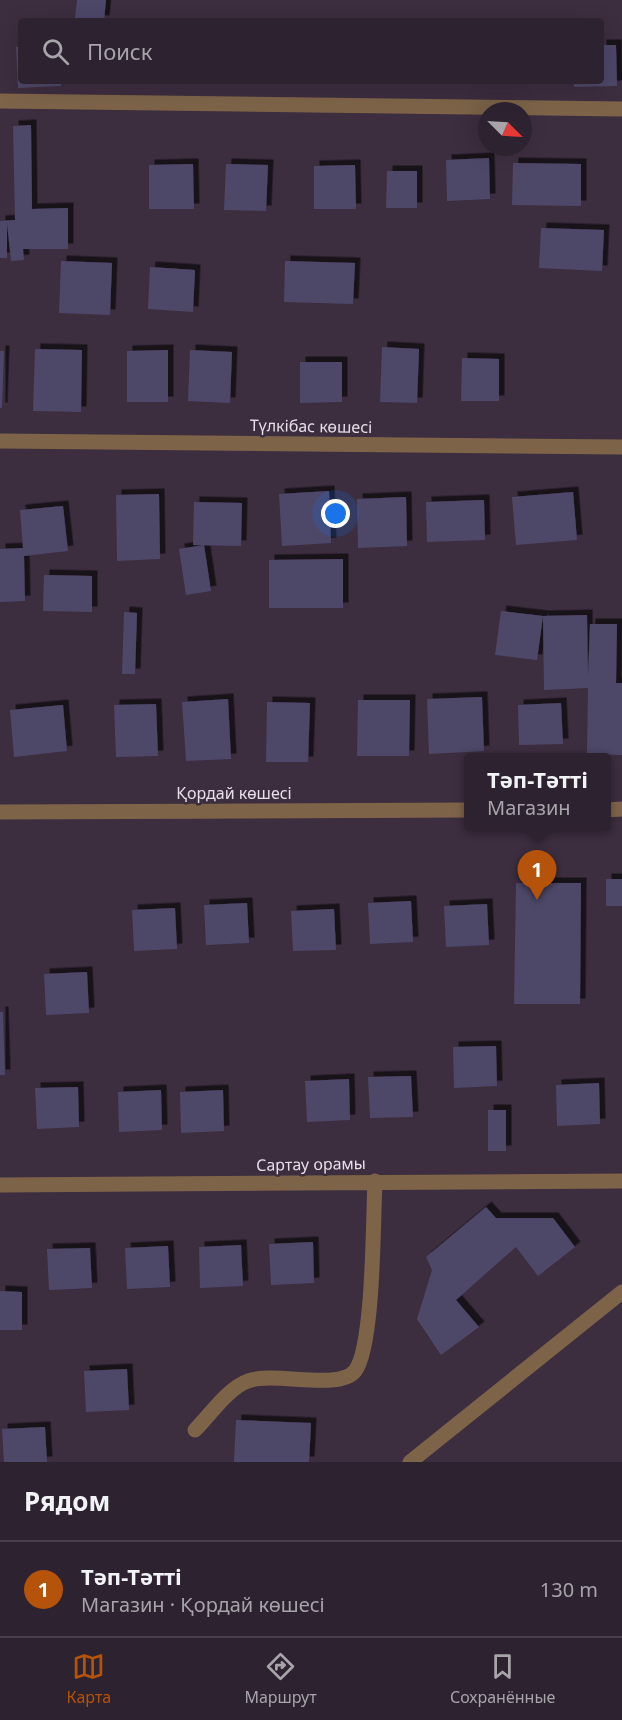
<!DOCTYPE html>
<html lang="ru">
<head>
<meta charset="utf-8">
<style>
	:root { --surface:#2d222f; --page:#352a37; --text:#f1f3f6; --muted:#a7a4aa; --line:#483f4b; --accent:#b45309 }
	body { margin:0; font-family:"Noto Sans",sans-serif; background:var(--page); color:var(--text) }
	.compass { position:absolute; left:478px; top:102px; width:54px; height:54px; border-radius:50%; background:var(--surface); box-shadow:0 6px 24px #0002; rotate:114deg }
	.you { position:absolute; left:336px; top:514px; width:21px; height:21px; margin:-15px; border:4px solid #fff; border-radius:50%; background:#1a73e8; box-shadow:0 0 0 9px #1a73e833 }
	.badge { display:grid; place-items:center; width:39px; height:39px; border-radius:50%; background:var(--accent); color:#fff; font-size:20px; font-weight:700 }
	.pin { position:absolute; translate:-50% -50px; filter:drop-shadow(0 2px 3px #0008) }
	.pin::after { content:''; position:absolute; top:32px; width:21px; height:18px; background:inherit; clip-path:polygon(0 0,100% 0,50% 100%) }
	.popup { position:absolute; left:464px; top:753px; width:147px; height:78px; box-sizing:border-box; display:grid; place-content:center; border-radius:6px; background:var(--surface); filter:drop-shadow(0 2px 4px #0005); font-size:20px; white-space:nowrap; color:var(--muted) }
	.popup b { font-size:22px; color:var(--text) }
	.popup::after { content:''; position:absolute; left:50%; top:100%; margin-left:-12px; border:12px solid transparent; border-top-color:var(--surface) }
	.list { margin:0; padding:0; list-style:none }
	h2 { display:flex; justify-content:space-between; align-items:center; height:78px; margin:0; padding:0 24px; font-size:26px }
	h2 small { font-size:20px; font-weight:400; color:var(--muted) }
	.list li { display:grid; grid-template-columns:39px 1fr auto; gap:18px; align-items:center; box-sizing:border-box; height:96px; padding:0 24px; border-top:2px solid var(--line) }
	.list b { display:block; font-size:22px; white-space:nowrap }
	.list p { margin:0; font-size:20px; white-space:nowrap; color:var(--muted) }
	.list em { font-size:20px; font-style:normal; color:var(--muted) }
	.icon { flex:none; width:33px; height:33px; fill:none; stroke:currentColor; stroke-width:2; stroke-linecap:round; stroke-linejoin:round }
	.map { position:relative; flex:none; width:622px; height:1462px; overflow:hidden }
	.search { position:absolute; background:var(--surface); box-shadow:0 6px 24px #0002; left:18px; right:18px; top:18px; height:66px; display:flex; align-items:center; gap:15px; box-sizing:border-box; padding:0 21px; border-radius:6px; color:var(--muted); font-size:22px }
	.sheet { height:174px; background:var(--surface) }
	nav { display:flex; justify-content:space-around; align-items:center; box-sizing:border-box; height:84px; border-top:2px solid var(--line); background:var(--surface); font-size:16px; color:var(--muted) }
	nav a { display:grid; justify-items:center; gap:3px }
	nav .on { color:var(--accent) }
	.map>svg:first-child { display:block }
</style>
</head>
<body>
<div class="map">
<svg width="622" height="1462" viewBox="0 0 622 1462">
	<defs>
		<filter id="shadow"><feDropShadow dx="5.5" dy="-5.5" stdDeviation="0" flood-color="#0009"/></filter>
	</defs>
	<rect width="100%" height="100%" fill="#3c2d3f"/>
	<path fill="#4e4768" filter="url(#shadow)" d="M77,0H106L104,21L75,19Z
		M601,45H616L617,86L574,87V81H601Z
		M16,47H21V81H61V86L18,88Z
		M248,81H283V83L248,84Z
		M31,125L32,209L68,208V249H23L24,260L11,261L7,223V258H0V221L15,220L13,126Z
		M489,158L490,199L447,201L446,160Z
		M513,163L581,164V206L512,205Z
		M193,164L194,209H149V165Z
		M226,164L268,165L266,211L224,210Z
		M355,165L356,209H314V166Z
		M387,171H417V208H386Z
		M541,228L604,230L602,271L539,268Z
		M61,261L112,263L110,315L59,313Z
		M285,261L355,263L353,304L284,302Z
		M150,267L195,270L193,312L148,309Z
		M382,347L419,349L417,403L380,402Z
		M35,349L82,350L81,412L33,411Z
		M168,350V402H127V351Z
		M190,350L232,352L230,403L188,401Z
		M0,351H4L2,408H0Z
		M462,358L499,359V401H461Z
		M300,362H342V402L300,403Z
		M329,491L331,543L282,546L279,494Z
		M573,492L577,540L516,545L512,497Z
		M159,494L160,559L117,561L116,495Z
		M406,497L407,546L358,548L357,499Z
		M484,500L485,540L427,542L426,502Z
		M194,502L242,503L241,546L193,545Z
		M63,506L68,551L24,556L25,601L0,602V549L23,548L20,510Z
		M204,545L211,591L186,595L179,549Z
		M343,559V608H269V560Z
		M44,575L92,576V612L43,611Z
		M501,611L543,616L537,660L495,655Z
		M124,612L137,613L135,674H122Z
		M587,615L588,676L590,624H617L616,683H622V755L587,754L588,688L544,690L543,616Z
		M482,697L484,751L429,754L427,699Z
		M228,699L231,759L186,761L182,702Z
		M358,700H410L409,756H357Z
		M267,702L310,703L308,762H266Z
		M561,703L563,744L519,745L518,705Z
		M156,704L158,756L116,757L114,705Z
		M63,705L67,751L14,757L10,710Z
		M606,879H622V906H606Z
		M516,883H581L580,1004H514Z
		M411,901L413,942L370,944L368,903Z
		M247,903L249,943L206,945L204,905Z
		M487,904L489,945L446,947L444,906Z
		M175,908L177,949L134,951L132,910Z
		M334,909L336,950L293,951L291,911Z
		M87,972L89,1013L46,1015L44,974Z
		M0,1012H3L5,1075H0Z
		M496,1046L497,1086L454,1088L453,1047Z
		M411,1076L413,1117L370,1118L368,1077Z
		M349,1079L350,1120L307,1122L305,1081Z
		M599,1083L600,1124L557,1126L556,1085Z
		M78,1087L79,1127L37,1129L35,1088Z
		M161,1090L162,1130L119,1132L118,1092Z
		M223,1090L224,1131L181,1133L180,1092Z
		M488,1110H506V1151H488Z
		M486,1207L496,1218H553L575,1247L538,1276L516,1247L456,1300L479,1327L441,1355L417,1319L432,1270L426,1257Z
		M313,1242L314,1283L271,1285L269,1244Z
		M241,1245L243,1286L200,1288L199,1247Z
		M168,1246L170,1287L127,1289L125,1248Z
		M90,1248L92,1288L49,1290L47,1249Z
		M0,1291L22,1292V1330H0Z
		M127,1369L129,1410L86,1412L84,1371Z
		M236,1420L311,1423L309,1462H234Z
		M45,1427L47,1462H4L2,1429Z"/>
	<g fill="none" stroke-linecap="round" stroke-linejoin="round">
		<path stroke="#7d6449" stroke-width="15" d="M0,101L622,109
			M0,441L622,447
			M606,810L622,809
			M0,812L468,810
			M0,1185L622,1181
			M195,1430C210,1415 228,1388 248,1381C274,1371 339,1391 355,1371C374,1347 373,1218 375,1181
			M410,1462L622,1292"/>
	</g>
	<g text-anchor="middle" stroke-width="5" stroke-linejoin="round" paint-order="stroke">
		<g font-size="16" fill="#e8deea" stroke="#3c2d3f">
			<text transform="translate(311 426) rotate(1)" y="6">Түлкібас көшесі</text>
			<text x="234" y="799">Қордай көшесі</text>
			<text transform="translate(311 1164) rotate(-1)" y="6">Сартау орамы</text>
		</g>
	</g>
</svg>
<svg class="compass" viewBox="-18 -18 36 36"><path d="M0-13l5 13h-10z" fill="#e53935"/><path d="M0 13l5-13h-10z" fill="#a7a4aa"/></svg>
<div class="you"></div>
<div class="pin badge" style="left:537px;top:900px">1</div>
<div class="popup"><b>Тәп-Тәтті</b>Магазин</div>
<div class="search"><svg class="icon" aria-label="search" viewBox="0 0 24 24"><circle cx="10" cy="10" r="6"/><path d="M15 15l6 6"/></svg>Поиск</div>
</div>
<section class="sheet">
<h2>Рядом<small></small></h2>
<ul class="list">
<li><span class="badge">1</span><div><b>Тәп-Тәтті</b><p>Магазин · Қордай көшесі</p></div><em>130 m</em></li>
</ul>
</section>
<nav>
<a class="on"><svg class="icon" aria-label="map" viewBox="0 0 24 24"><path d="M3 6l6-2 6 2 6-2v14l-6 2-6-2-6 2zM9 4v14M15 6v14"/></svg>Карта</a>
<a><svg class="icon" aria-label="directions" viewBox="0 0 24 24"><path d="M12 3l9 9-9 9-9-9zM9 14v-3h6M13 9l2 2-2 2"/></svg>Маршрут</a>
<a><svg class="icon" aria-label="saved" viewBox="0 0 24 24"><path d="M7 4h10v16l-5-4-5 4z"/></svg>Сохранённые</a>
</nav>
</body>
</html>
